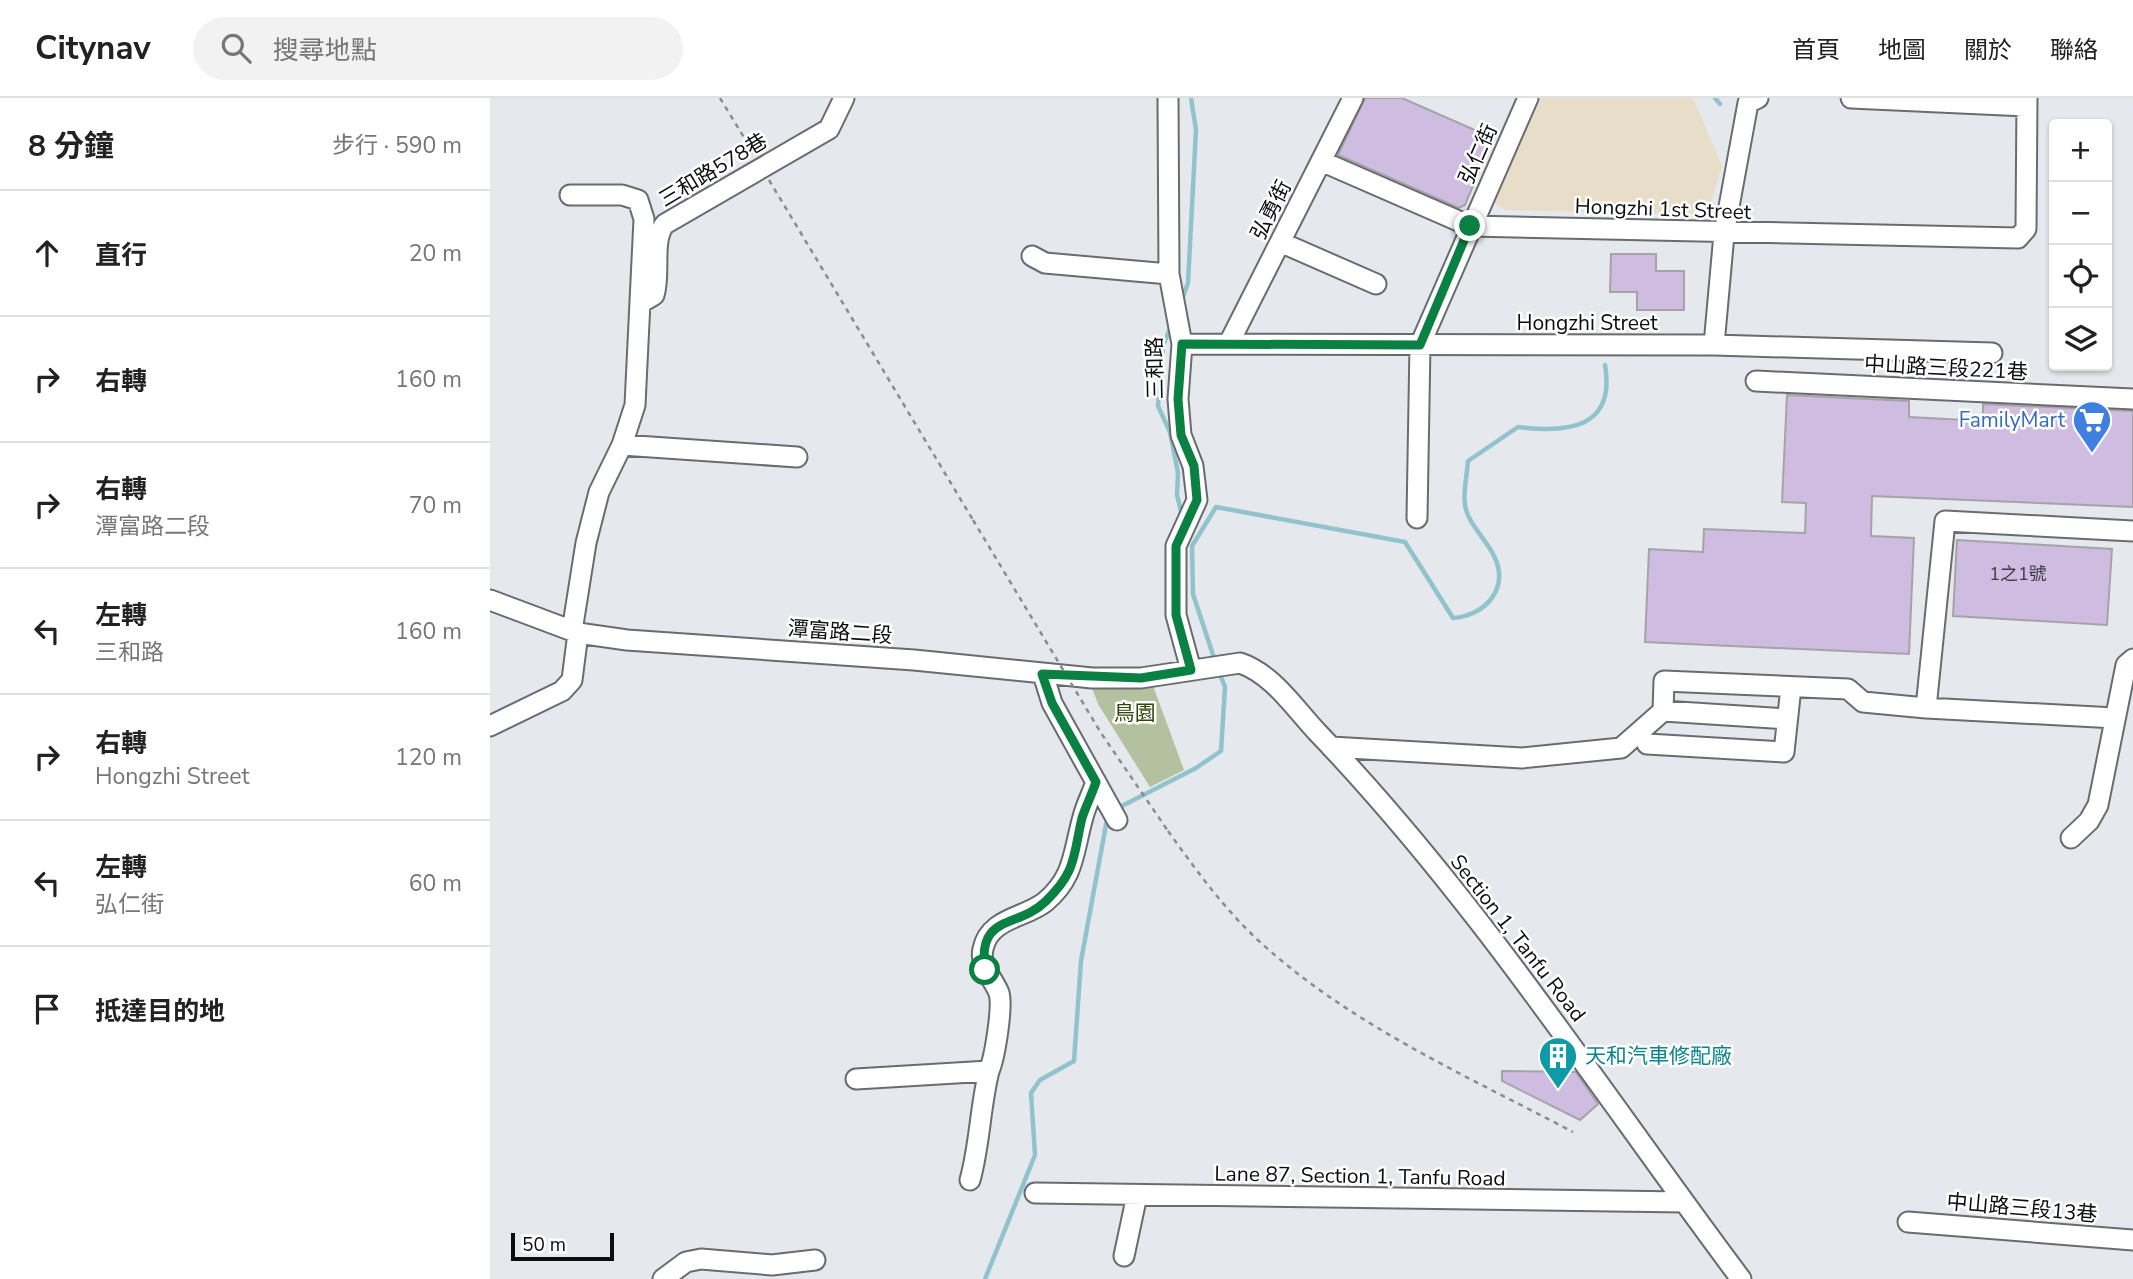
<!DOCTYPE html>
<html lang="zh-TW">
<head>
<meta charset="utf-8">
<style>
	:root { --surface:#fff; --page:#f2f2f2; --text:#222; --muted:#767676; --line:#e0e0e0 }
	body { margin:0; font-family:"Nunito Sans","Noto Sans TC",sans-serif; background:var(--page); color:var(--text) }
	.controls { position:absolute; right:21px; top:21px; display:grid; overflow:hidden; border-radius:7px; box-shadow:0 2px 5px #0004 }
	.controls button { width:63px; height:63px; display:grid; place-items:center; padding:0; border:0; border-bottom:2px solid var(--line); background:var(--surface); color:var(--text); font:35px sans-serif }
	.scale { position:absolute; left:21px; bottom:18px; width:103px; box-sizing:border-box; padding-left:7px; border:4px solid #0c0d0e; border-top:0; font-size:19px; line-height:24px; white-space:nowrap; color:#0c0d0e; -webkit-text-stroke:5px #fff; paint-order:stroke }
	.stop { position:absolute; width:21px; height:21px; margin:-16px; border:5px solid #0b8043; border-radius:50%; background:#fff }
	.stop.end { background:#0b8043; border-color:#fff; box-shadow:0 2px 7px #0008 }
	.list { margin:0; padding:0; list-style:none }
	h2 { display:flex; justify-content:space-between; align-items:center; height:91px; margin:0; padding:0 28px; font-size:30px }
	h2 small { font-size:23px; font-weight:400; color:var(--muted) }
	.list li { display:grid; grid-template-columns:46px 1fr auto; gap:21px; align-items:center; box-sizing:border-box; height:126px; padding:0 28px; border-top:2px solid var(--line) }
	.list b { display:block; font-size:26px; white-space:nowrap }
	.list p { margin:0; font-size:23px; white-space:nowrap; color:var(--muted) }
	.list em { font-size:23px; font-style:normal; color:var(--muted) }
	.icon { flex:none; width:38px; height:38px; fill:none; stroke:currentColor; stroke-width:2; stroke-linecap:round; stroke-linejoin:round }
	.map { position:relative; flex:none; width:1643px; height:1181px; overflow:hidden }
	header { display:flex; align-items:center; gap:42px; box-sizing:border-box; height:98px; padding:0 35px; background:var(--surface); border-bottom:2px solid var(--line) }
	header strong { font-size:33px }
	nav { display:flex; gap:38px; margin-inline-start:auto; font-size:24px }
	.search { width:490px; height:63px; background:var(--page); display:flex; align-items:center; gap:18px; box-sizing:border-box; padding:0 24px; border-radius:38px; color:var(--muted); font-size:26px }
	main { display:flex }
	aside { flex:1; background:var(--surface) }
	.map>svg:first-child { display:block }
</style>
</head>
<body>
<header>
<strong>Citynav</strong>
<div class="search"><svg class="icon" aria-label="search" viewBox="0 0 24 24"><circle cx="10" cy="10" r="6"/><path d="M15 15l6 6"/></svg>搜尋地點</div>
<nav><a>首頁</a><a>地圖</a><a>關於</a><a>聯絡</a></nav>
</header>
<main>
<aside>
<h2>8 分鐘<small>步行 · 590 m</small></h2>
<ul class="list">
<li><svg class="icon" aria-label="ahead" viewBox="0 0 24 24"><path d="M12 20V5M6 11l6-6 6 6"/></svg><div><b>直行</b></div><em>20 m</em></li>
<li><svg class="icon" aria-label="right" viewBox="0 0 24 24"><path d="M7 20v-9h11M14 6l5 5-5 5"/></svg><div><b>右轉</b></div><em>160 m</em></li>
<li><svg class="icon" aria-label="right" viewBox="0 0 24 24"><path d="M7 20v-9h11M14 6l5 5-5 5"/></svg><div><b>右轉</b><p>潭富路二段</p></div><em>70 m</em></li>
<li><svg class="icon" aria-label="left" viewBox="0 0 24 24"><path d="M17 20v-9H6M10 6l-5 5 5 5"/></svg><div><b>左轉</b><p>三和路</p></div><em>160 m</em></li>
<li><svg class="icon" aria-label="right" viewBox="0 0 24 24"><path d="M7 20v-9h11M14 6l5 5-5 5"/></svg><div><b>右轉</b><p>Hongzhi Street</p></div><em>120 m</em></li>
<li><svg class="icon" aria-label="left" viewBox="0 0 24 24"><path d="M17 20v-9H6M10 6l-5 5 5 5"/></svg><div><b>左轉</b><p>弘仁街</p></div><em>60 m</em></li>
<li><svg class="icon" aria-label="arrive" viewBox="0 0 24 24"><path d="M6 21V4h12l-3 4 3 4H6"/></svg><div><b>抵達目的地</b></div></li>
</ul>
</aside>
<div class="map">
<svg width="1643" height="1181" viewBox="0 0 1643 1181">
	<rect width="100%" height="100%" fill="#e5e8ec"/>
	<path fill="#e8ddc8" d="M1050,0H1203L1232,68L1217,117L1016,112L1003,104Z"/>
	<path fill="#b4c1a1" d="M600,585H662L694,672L660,689L608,606Z"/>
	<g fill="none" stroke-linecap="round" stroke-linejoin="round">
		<path stroke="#91c3cd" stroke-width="4.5" d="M1225,0L1230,6
			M691,204L698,185L706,32L701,0
			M681,228L673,248L668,308L680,334L688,375L687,397L692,417
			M725,563L703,496L702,448L726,409L915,444L963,520C994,518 1019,492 1005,460C998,443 977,425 975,407C973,394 977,377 978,363L1028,329C1077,335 1126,331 1115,267
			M628,710L706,670L731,653L735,589L729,574
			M495,1181L545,1057L541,995L550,982L584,963L591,863L618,716"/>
	</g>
	<path fill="#cfbce1" stroke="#a5a3a7" stroke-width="2" d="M875,0H912L1003,40L975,107L969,110L848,57Z
		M1121,156H1166V173H1194V212H1147V194H1120Z
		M1297,297L1419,303V319L1493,323V306L1643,313V409L1382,398L1381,438L1424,440L1419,556L1155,544L1159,451L1213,454L1214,431L1315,435L1316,405L1292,404Z
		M1467,442L1622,451L1617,527L1463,518Z
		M1012,973L1086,974L1108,1006L1090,1022L1012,983Z"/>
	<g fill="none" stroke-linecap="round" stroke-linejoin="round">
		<g stroke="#696c6f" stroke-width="23">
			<path id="minor" d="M678,0L679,176L692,246L688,301L691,337L703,368L707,402L686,448V517L701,572
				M1361,0L1536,8
				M831,63L980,128L1528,140L1536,131L1537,0
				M80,97H132L148,102L154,121L145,307L132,347L109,394L96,445L82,533
				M790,144L886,186
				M542,158L555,165L679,176
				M152,204L164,197C171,176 161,142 175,126L339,31L354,0
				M739,245L863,0
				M692,246L1224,247L1502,255
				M1224,247L1234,136L1258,5L1268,0
				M1266,283L1643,301
				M132,347L307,359
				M927,420L930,247L1038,0
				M0,502L88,535L137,542L424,562L602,580H651L750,565C783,576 805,611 828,635C988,802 1113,997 1251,1181
				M553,576L562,605L627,722
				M1173,613L1297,621
				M1625,620L1436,610L1455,423L1643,433
				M0,628L72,593L82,582L88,535
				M1157,646L1294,654L1301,589
				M841,649L1032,660L1131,650L1173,613L1174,583L1358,591L1373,604L1436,610
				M1581,740L1599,723L1608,707L1636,567L1643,561
				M366,981L499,973C505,959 513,908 509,895C503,880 489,868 493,851C499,820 535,820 555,804C585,779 583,754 593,719C596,707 602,696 606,684
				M480,1082C490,1046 490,1009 499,973
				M545,1095L1194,1104
				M1418,1124L1643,1142
				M634,1158L647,1097
				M173,1181L196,1164L211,1161L282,1167L325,1162"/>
		</g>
		<path stroke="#8a8d8f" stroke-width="2.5" stroke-dasharray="5 5" stroke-linecap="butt" d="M230,0L264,56
			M279,82L483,422
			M678,733C706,772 734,811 770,844C861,927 975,977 1083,1034"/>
		<use href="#minor" stroke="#fff" stroke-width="19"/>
		<path stroke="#8a8d8f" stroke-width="2.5" stroke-dasharray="5 5" stroke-linecap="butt" d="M483,422L611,635L678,733"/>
	</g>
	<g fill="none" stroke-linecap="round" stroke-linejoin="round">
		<path stroke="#0b8043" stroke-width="9" d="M495,872C487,815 528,831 556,803C587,773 583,758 592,720C596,708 602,696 606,684L562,605L552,576L651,580L701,572L686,517V448L707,402L704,368L691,337L688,301L692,246L930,247L980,128"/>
	</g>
	<defs>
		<g id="supermarket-pin" transform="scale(2.0125)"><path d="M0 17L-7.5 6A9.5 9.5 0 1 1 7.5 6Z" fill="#3f7fe0" stroke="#fff"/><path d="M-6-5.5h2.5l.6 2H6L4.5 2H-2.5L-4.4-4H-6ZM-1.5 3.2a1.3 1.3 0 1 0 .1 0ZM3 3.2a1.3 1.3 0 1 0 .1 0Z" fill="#fff"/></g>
		<g id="building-pin" transform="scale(2.0125)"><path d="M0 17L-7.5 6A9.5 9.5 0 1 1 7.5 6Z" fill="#0f9aa8" stroke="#fff"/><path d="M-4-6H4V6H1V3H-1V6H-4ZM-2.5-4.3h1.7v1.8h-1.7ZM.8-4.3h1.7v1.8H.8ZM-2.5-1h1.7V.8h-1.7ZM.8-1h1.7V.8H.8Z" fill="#fff"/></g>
	</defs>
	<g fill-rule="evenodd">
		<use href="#supermarket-pin" x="1602" y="322"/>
		<use href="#building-pin" x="1068" y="958"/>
	</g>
	<g text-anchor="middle" stroke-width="5" stroke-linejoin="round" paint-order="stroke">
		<g font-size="18" fill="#3d3943">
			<text x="1528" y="482">1之1號</text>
		</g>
		<g font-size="21" fill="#0c0d0e" stroke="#fff">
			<text transform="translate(988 56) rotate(-66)" y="7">弘仁街</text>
			<text transform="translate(223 72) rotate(-31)" y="7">三和路578巷</text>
			<text transform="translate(1173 111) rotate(2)" y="7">Hongzhi 1st Street</text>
			<text transform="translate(781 112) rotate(-63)" y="7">弘勇街</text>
			<text x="1097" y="232">Hongzhi Street</text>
			<text transform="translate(665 270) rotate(-91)" y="7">三和路</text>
			<text transform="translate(1456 270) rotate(3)" y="7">中山路三段221巷</text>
			<text transform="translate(350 534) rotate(4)" y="7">潭富路二段</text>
			<text transform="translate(1028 840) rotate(52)" y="7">Section 1, Tanfu Road</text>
			<text transform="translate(870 1078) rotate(1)" y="7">Lane 87, Section 1, Tanfu Road</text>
			<text transform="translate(1532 1110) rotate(5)" y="7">中山路三段13巷</text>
		</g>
		<g font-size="21" fill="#366cbe" stroke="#fff" text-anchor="end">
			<text x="1575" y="329">FamilyMart</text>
		</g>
		<g font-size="21" fill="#314309" stroke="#fff">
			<text x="645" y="622">鳥園</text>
		</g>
		<g font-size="21" fill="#0d838f" stroke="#fff" text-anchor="start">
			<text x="1095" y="965">天和汽車修配廠</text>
		</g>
	</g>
</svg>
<div class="controls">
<button>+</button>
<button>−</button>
<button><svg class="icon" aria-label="locate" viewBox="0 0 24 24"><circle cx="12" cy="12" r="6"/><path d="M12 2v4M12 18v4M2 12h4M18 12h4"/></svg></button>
<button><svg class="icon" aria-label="layers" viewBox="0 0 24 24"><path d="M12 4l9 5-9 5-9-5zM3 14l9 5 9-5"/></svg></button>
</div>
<div class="scale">50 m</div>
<div class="stop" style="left:495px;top:872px"></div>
<div class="stop end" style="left:980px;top:128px"></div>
</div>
</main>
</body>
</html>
